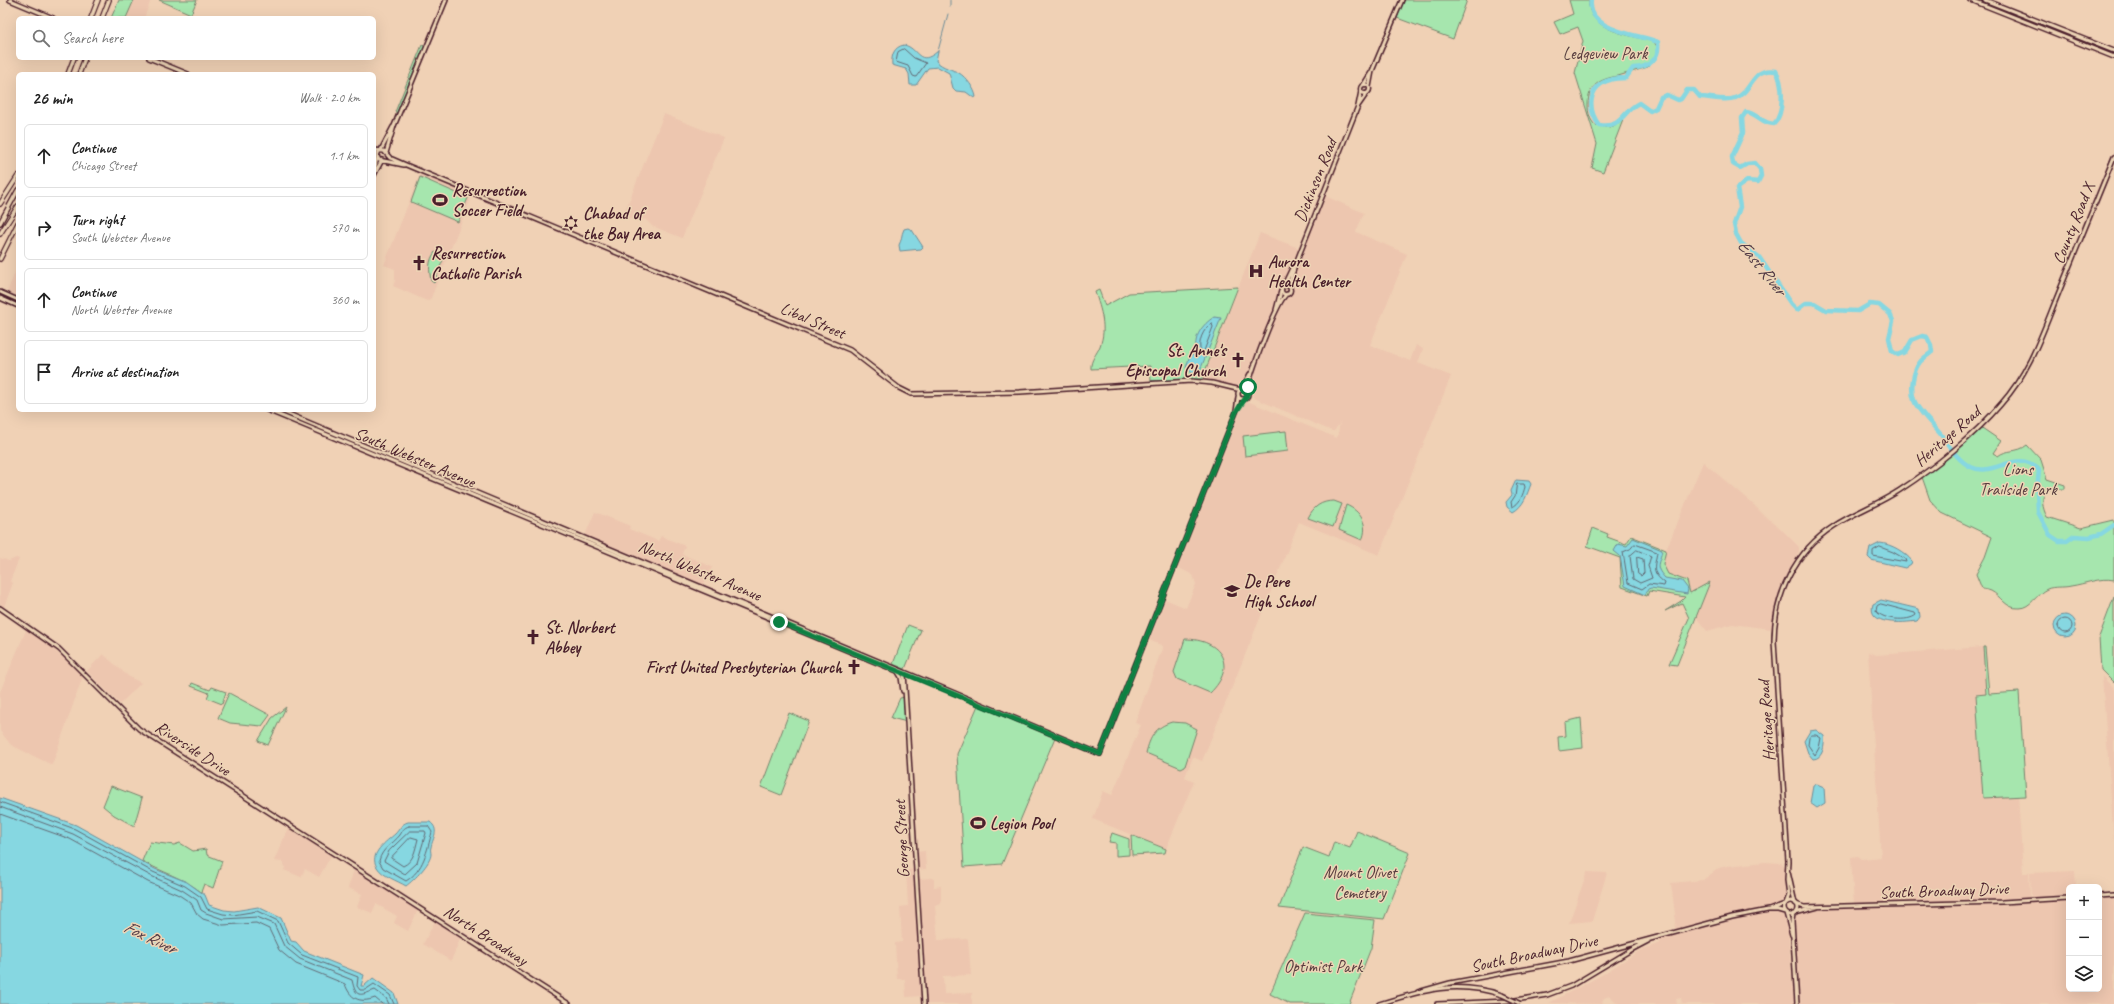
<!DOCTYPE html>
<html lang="en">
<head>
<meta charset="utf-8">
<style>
	:root { --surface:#fff; --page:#f6f6f6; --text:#222; --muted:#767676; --line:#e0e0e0 }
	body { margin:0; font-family:Caveat,sans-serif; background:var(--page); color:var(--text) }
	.controls { position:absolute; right:12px; bottom:12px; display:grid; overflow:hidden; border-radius:6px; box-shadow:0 4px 16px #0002 }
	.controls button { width:36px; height:36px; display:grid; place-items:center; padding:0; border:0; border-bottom:1px solid var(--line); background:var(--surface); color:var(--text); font:20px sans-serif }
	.stop { position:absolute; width:12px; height:12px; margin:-9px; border:3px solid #0b8043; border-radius:50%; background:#fff }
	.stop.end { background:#0b8043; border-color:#fff; box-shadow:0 1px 4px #0008 }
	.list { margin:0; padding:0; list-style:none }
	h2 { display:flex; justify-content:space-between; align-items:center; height:52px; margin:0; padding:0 16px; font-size:17px }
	h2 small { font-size:13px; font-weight:400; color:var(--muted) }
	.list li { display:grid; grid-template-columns:26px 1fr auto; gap:12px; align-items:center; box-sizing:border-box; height:64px; margin:0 8px 8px; padding:0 8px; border:1px solid var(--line); border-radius:6px }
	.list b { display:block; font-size:15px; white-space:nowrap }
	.list p { margin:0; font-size:13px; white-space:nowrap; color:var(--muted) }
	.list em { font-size:13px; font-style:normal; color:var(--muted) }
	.icon { flex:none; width:22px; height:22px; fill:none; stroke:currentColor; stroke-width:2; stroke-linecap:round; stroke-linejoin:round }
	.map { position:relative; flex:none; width:2114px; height:1004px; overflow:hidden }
	.search { position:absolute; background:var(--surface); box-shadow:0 4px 16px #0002; left:16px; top:16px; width:360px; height:44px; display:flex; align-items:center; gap:10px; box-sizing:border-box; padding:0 14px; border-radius:6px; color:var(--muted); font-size:15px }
	.panel { position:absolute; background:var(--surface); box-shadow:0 4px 16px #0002; left:16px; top:72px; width:360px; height:340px; border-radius:6px }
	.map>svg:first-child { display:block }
</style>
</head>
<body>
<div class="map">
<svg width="2114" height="1004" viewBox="0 0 2114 1004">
	<rect width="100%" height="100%" fill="#f0d1b5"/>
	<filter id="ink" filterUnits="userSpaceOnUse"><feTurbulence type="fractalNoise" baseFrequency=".025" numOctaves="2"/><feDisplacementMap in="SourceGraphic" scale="8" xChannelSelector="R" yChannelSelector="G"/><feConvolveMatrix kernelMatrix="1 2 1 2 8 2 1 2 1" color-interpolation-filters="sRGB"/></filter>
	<g filter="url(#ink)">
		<path fill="#edc6af" d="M134,0H151L144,18H126Z
			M664,114L724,138L682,238L652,226L645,219L639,222L623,216Z
			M420,174L468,194L471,198L431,298L427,301L393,286L395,280V269L384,265Z
			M1325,196L1364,213L1356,232L1407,254L1370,345L1410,361L1416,345L1423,349L1418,363L1451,376L1379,555L1299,522L1202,761L1193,757L1185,777L1194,781L1166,849L1093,819L1103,791L1112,795L1141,725L1135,723L1163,646L1149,640L1165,599L1186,608L1196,584L1193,575L1177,567L1241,405L1247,401L1337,438L1340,423L1334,431H1332L1254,398L1249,391L1244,388H1236L1202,379L1260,233L1304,250Z
			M18,265V297L7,292Z
			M1703,462L1754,505L1768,519L1775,523L1799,547V552L1783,583L1777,601L1771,629L1732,624L1707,631L1695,616L1710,582L1690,593L1687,581L1668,574L1663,564L1666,550Z
			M595,512L630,526L629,529L658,541L661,536L685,546L682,554L712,567L702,588L584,538Z
			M0,558L9,561L16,558L19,559L10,581L13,583L4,607L0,604Z
			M26,630L50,646L83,676L52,765L11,745L0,731V692Z
			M1983,647L1986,694L1976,695L1983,798L2018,796L2023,873H2029L2030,898L1854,905L1851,857L1858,856L1862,859L1881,857L1868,652L1877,655Z
			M103,654L128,676L141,683L120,704L87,671Z
			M2102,676L2114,689V840Z
			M288,828L331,856L319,877L305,869L301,877L284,870L285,867L283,862L274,861Z
			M925,851L926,869L916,870L917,879L931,878L934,879V887L941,886V904L935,906L938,940L968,939L971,975L943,976L944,994L972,993V1004H924L923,996L906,997L905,979H897L895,943L902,942L900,907L908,906L906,870L916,869L915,852Z
			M1765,862L1781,863L1785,866L1787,893L1785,900L1781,904L1768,910L1747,914L1674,933L1676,922L1671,883L1703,880L1719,868L1727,866Z
			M354,870L418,910L408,931L394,923L397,916L376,904L372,913L357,907L362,894L348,888Z
			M2075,871L2076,887H2069V896L2031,898L2030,873Z
			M1587,872L1607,873L1592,921L1569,923Z
			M2114,898V1004H1799L1793,919L1800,913L1817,909L1991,906L2069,901V989H2099V899Z
			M1776,911L1784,913L1788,926L1794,1004H1682L1681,998L1676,999L1677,1004H1618L1609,995L1603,999L1602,1004L1549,1003L1600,976L1639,951L1660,943V939L1722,922Z
			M435,921L461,937L451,961L423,944Z"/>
		<path fill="#a6e6ae" stroke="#78826c" d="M119,0H134L126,18H111Z
			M159,0H197L191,14Z
			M1404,0H1467L1453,39L1397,18Z
			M1569,0H1589C1586,32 1633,35 1654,42L1658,48L1653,62L1648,67C1638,70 1628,73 1618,76C1600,79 1588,85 1588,105C1588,113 1590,120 1595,125L1610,128L1623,120L1603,172L1592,168L1597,144L1575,73L1583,41L1578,27L1560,34L1554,22L1573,14Z
			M422,45L425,46L398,113L395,112Z
			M420,177L468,198L458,222L411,202Z
			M435,252L444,257L434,283L431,281C429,270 428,261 435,252Z
			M1238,287L1202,379L1151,381L1150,366L1091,369C1090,360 1097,354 1100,346C1107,328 1101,310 1095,292L1099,290L1105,306L1129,293Z
			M1982,428L2001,441L1993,453L1998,456C2006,449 2018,453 2027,445L2041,460L2047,479L2065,485V489H2046C2041,499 2042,507 2047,517L2081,528L2114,520V580C2100,577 2085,584 2071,586C2063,588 2054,586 2047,589C2036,594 2031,608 2019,608C2006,609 2001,596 1991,591C1988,590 1984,589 1982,589L1976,574L1985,557L1992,537L1942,513L1930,500L1922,477Z
			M1286,431L1288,451L1245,456L1243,436Z
			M1334,501L1342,504L1333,527L1308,518C1313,507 1321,501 1334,501Z
			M1346,505C1361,511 1369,525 1362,540L1339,530Z
			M1593,528L1608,534L1607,537L1626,544L1631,536L1666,550L1663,564L1668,574L1687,581L1690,593L1710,582L1677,665L1669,664L1689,618L1682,603L1665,611L1681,601L1685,597L1649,591L1647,596L1622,587L1620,558L1587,546Z
			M2114,597V683L2101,670L2099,637Z
			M908,625L921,630L905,669L893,664Z
			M1185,639C1221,639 1238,666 1210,693L1177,679L1174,672Z
			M1983,647H1985L1989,694L2019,692L2026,796L1983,798L1976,695L1986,694Z
			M192,683L210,690L212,687L226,692L222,704L207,698L209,693L191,686Z
			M229,693L270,715L262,726L230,723L218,718Z
			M905,697L907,722L891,718L900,698Z
			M979,703L1056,735L1002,864L964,867L957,754Z
			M286,707L268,745L258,741L272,718Z
			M789,713L809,721L781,795L761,787Z
			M1581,718L1583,748L1559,751L1558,737L1566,736L1565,722Z
			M1172,722L1185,723L1197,729L1185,766L1181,768L1146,753C1150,737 1155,727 1172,722Z
			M111,786L142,798L134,826L114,815L103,806Z
			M1357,831L1410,853L1384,919L1279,908L1303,847L1329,857L1334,842L1350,848Z
			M1112,833L1129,839V855L1116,856V843L1109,842Z
			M1131,835L1166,849L1165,853L1132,855Z
			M150,842L174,845L180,843L193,851L206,849L207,855L222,861L213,888L204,884L201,892C184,878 161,872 142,861Z
			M1305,913L1375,920L1371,948L1349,1004H1290L1270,994Z"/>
		<path fill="#86d7e1" stroke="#6e8d98" d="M904,45C919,48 918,68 938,51L936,61C943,68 952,69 959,73C966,77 975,89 976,97L974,98L966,92L956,91L953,88L949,73L938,67L928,68L916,85H910L909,74L906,69L892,65C891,55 894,47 904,45Z
			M908,228L912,230L923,247L921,249L900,251L899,245C902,240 901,235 904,229Z
			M1214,317L1221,318L1199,373L1200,376L1192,373L1186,368L1189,358L1196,350C1194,336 1202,325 1214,317Z
			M1516,480L1529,481L1531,484C1527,494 1524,506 1513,512L1507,507L1506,502L1512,495L1511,491Z
			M1633,538L1662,550C1660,564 1653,565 1665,578L1682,581L1688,589L1687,594L1651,588L1648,589L1645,595L1625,586L1620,556L1614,551L1618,544L1627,546Z
			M1880,543C1891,544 1905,552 1912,561L1911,564L1905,568L1871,560L1868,557L1870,548Z
			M1881,600L1919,609L1920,617L1917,621C1904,623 1866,626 1873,604Z
			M2054 626a11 11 0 1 1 22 0a11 11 0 1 1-22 0Z
			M1816,730L1824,736C1825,745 1823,759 1813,759L1808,753L1804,741L1810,731Z
			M1817,784L1824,787L1825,803L1817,808L1810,803L1813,786Z
			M0,798L76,825L155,869L187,882L205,895L209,905L224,910L234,911L258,907L281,918L291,941L296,942L304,951L364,975L361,986H364L373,978L394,993L398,1004H0Z
			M408,822H430C440,830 433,837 431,847C430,850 431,852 431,854C431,863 414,880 406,886C398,881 382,876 377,867C368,854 387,841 395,834C400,829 401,824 408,822Z"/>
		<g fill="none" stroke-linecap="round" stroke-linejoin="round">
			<path stroke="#626974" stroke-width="1" d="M904,49L914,58L926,63L916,77L913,76L908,66L896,62L898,52Z
				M1212,324L1213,327L1204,351L1201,352C1197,343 1203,328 1212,324Z
				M1517,484H1524L1525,487C1523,494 1520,504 1512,507L1511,502L1515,496Z
				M1635,544L1657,552C1655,566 1650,572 1665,583L1664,586L1649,584L1642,589L1628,583L1623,552L1630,549Z
				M1880,547L1893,552L1905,559L1906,562L1873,556V551Z
				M1637,550L1651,556L1648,566L1652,578L1640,583L1633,579L1630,556Z
				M1637,557L1643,559L1644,573L1641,576L1638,574Z
				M1881,604L1915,613L1916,615C1908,622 1883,620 1876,611L1877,606Z
				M2058 626a7 7 0 1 1 14 0a7 7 0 1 1-14 0Z
				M1812,735H1816L1821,738L1819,748L1815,755L1808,745L1809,738Z
				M0,802L75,829L153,872L185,886L201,897L207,909L223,914L233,915L257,911L278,921L288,943L302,955L358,977L357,986L360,990H365L374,984L390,995L394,1004
				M0,807L73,834L151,876L182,890L197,900L201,910L206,913L223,919L257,917L274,924L284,946L300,959L352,980C356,998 359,996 375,990L386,998L389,1004
				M0,814L70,839L148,882L179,895L191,903L197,914L203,919L223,925L256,923L269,929L279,950L296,964L345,984C350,998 359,1004 375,998L382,1004
				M409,826H428L432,832C427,850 424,870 406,881L383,868L379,861C382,848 392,845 400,835C403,830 403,828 409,826Z
				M410,831H425L426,833L417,863L405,874L384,861L389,851Z
				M411,837L418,839C415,850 414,861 403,866L391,858Z"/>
			<path stroke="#6e8d98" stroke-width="1" d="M950,6V0
				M938,51L948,14"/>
			<path stroke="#86d7e1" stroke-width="4.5" d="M1591,0C1586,31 1638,34 1658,42C1660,59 1649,68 1633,68L1626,78C1621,78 1615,78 1610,80C1588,86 1587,109 1599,125C1622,129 1622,111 1639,103L1650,111L1656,108L1661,97L1667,95L1678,100L1681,99L1687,90H1694L1700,97C1711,97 1724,102 1735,98C1753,92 1751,66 1776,71C1784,84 1784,114 1774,124C1762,124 1757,113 1746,112L1742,118L1743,133L1732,157L1733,164L1740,168L1747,164L1755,163L1760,169L1761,176L1758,182L1747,181L1737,188L1740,207L1734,224L1736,234L1741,243L1759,257L1791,304L1797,310L1806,303H1814L1826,310L1858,311L1870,304L1879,305L1890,314L1893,321L1889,338L1892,351L1898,355L1905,352L1912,340L1922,336L1927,337L1931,345L1932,352C1928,355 1923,358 1920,362C1913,371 1910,389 1914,400C1917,410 1935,427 1942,436C1950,447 1958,461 1971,467C1994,478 2017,447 2039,470L2037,489L2038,512L2050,535L2059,541H2067L2074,536L2089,537L2101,534L2114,525"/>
			<g stroke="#4a1f2b" stroke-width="6">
				<path id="secondary" d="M10,0L53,18
					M1971,0L2114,57
					M1985,0L2114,51
					M149,58L188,74
					M1364,84L1372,71L1402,0
					M1360.5 89a4.5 4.5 0 1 1 9 0a4.5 4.5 0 1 1-9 0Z
					M1369,87L1372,71
					M1358,106L1367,93
					M374,150L384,151L390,158L406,165L850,350L899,388L911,394L1020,392L1191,381L1212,383L1241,390
					M381,150L393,127
					M379,151L377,156L379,160L404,165
					M386,153L394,126L446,0
					M374,171L377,158
					M374,175L382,160
					M1284,285L1294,264
					M1281.5 290a4.5 4.5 0 1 1 9 0a4.5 4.5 0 1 1-9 0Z
					M1290,287V281L1296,263L1358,106L1361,91
					M0,292L18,300
					M0,298L18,306
					M1276,310L1281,291
					M1242,389L1250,374
					M1238 394a5 5 0 1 1 10 0a5 5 0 1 1-10 0Z
					M1247,392C1249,377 1277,300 1287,294
					M267,410L897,671L904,672
					M279,410L1100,754L1236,412L1238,397
					M898,672L901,677L903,691
					M904,672L924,1004
					M1788,872L1795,903
					M2099,896L2114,895
					M1784 908a7 7 0 1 1 14 0a7 7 0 1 1-14 0Z
					M1786,903L1789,895L1787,880L1788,861L1774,641C1774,595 1795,551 1834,526C1855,512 1879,504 1900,490C1934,468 1974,436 2001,404C2030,372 2043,331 2059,292C2077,247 2096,202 2114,157
					M1796,904L1804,907L2002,902L2069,898
					M1769,910L1785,904
					M1786,913L1792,935
					M1795,913L1818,907
					M1793,914L1792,921L1797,1004
					M1418,992L1450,983L1569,961L1732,917L1768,910H1778L1785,912
					M1437,1004L1509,1001L1547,995L1571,986L1631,950L1648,941"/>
			</g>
			<g stroke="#4a1f2b" stroke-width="6">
				<path id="primary" d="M0,608L59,649L139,729L569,1004
					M1379,1004C1423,990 1457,980 1502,995"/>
			</g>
			<g stroke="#4a1f2b" stroke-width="6">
				<path id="highway" d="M91,18L98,0
					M102,18L109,0
					M68,74L74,58
					M79,74L85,58
					M0,204L18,176
					M0,223L18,190
					M0,234L18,206
					M0,259L18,223"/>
			</g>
			<use href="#secondary" stroke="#edd4b5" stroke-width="3"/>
			<use href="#primary" stroke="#edd4b5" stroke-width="3"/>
			<use href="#highway" stroke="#edd4b5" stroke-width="3.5"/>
			<g stroke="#4a1f2b" stroke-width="6" stroke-linecap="butt">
				<path id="primary-bridge" d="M1502,995L1521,1004"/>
			</g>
			<use href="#primary-bridge" stroke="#edd4b5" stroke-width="3"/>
		</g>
	</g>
	<g fill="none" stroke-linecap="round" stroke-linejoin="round" filter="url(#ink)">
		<path stroke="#0b8043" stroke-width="5" d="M779,622L1100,754L1236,412L1247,396L1248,387"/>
	</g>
	<defs>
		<g id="stadium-bare" transform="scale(1.2)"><path d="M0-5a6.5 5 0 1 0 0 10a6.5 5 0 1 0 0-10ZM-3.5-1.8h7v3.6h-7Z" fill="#4a1f2b" stroke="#edd4b5" stroke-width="2.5" paint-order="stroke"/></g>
		<g id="synagogue-bare" transform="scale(1.2)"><path d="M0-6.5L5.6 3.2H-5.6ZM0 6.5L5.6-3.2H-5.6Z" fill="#4a1f2b" stroke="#edd4b5" stroke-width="2.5" paint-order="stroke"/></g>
		<g id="church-bare" transform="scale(1.2)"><path d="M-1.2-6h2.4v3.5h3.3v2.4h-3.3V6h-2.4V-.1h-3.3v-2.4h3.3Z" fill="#4a1f2b" stroke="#edd4b5" stroke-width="2.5" paint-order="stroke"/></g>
		<g id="hospital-bare" transform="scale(1.2)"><path d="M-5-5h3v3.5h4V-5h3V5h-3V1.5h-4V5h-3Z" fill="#4a1f2b" stroke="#edd4b5" stroke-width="2.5" paint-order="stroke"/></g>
		<g id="school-bare" transform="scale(1.2)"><path d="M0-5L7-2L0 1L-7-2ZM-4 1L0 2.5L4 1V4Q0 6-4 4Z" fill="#4a1f2b" stroke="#edd4b5" stroke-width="2.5" paint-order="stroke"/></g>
	</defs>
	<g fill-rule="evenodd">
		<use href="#stadium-bare" x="440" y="200"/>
		<use href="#synagogue-bare" x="571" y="223"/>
		<use href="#church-bare" x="419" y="263"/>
		<use href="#hospital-bare" x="1256" y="271"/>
		<use href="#church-bare" x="1238" y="360"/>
		<use href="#school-bare" x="1232" y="591"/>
		<use href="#church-bare" x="533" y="637"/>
		<use href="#church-bare" x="854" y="667"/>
		<use href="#stadium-bare" x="978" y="823"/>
	</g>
	<g text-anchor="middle" stroke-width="3" stroke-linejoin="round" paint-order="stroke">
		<g font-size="17" fill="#583d3f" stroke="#edd4b5">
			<text x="1605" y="59">Ledgeview Park</text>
			<text x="2018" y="475">Lions<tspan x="2018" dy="20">Trailside Park</tspan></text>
			<text x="1360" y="878">Mount Olivet<tspan x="1360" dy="20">Cemetery</tspan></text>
			<text x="1323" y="972">Optimist Park</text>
		</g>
		<g font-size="17" fill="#4a1f2b" stroke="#edd4b5">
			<text transform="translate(1315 180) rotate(-68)" y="6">Dickinson Road</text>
			<text transform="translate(2073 223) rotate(-68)" y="6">County Road X</text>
			<text transform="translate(813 320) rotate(23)" y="6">Libal Street</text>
			<text transform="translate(1947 436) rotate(-41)" y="6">Heritage Road</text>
			<text transform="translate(415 457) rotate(23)" y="6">South Webster Avenue</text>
			<text transform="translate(700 570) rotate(23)" y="6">North Webster Avenue</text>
			<text transform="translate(1766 721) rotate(-94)" y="6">Heritage Road</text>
			<text transform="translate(193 748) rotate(33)" y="6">Riverside Drive</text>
			<text transform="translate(901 839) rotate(-93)" y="6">George Street</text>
			<text transform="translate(1944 890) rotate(-2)" y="6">South Broadway Drive</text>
			<text transform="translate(486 935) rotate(33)" y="6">North Broadway</text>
			<text transform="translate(1534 953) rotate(-12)" y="6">South Broadway Drive</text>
		</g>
		<g font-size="17" font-weight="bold" fill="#4a1f2b" stroke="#edd4b5" text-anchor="start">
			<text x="452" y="196">Resurrection<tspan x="452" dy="20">Soccer Field</tspan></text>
			<text x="583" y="219">Chabad of<tspan x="583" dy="20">the Bay Area</tspan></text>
			<text x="431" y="259">Resurrection<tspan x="431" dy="20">Catholic Parish</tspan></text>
			<text x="1268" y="267">Aurora<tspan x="1268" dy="20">Health Center</tspan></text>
			<text x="1226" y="356" text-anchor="end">St. Anne's<tspan x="1226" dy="20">Episcopal Church</tspan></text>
			<text x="1244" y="587">De Pere<tspan x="1244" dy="20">High School</tspan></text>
			<text x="545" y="633">St. Norbert<tspan x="545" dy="20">Abbey</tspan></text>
			<text x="842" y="673" text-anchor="end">First United Presbyterian Church</text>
			<text x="990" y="829">Legion Pool</text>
		</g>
		<g font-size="18" font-style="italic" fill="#533b46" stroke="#edd4b5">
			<text transform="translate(1762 267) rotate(51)" y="6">East River</text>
			<text transform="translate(150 937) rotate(25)" y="6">Fox River</text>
		</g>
	</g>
</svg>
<div class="controls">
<button>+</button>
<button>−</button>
<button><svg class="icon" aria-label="layers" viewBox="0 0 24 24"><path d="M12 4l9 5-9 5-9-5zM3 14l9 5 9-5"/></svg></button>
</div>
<div class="stop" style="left:1248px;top:387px"></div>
<div class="stop end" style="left:779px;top:622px"></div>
<div class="search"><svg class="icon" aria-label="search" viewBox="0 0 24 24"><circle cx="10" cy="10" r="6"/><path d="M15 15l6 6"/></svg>Search here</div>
<section class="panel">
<h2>26 min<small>Walk · 2.0 km</small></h2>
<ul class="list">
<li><svg class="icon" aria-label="ahead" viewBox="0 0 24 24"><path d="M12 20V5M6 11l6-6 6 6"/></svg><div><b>Continue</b><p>Chicago Street</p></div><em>1.1 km</em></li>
<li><svg class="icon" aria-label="right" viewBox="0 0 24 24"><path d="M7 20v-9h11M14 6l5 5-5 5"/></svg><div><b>Turn right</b><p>South Webster Avenue</p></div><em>570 m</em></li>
<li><svg class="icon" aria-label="ahead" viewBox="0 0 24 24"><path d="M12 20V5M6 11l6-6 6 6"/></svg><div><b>Continue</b><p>North Webster Avenue</p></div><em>360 m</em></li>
<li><svg class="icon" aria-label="arrive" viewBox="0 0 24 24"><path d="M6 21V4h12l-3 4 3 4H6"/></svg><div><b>Arrive at destination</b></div></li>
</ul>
</section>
</div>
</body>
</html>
